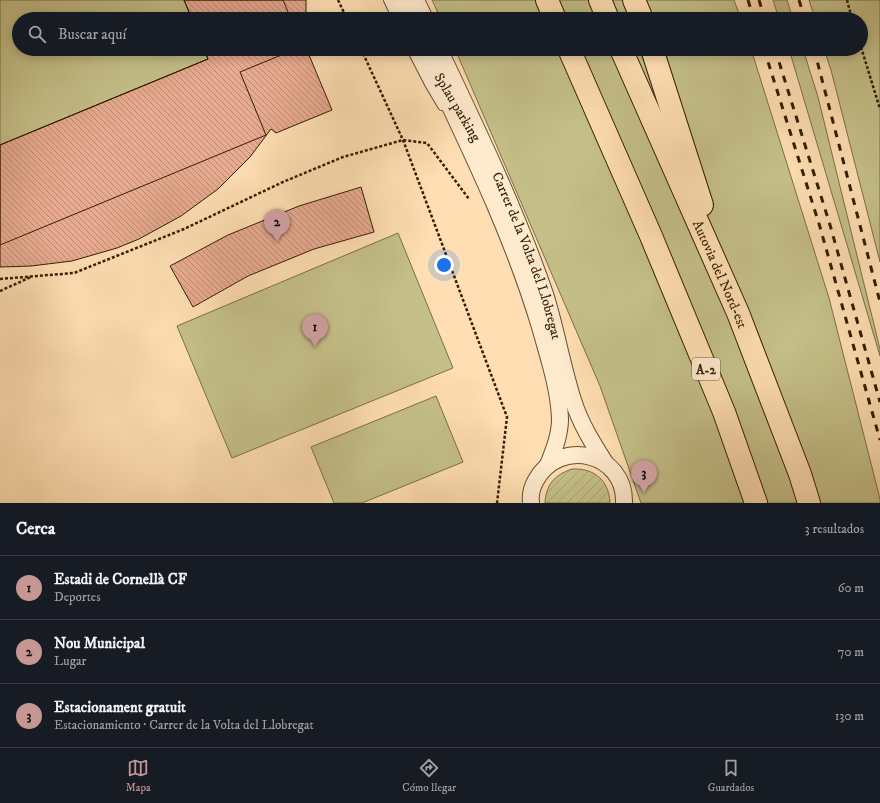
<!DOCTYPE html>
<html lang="es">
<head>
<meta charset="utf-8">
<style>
	:root { --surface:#171b24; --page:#242831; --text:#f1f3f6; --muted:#9ea1a6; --line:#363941; --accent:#c59692 }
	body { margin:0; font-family:"IM FELL DW Pica",serif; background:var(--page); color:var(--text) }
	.you { position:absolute; left:444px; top:265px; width:14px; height:14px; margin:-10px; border:3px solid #fff; border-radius:50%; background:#1a73e8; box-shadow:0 0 0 6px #1a73e833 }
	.badge { display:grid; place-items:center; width:26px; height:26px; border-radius:50%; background:var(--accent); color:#111; font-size:13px; font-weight:700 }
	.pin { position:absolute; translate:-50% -33px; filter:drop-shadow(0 1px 2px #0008) }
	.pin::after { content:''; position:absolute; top:21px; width:14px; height:12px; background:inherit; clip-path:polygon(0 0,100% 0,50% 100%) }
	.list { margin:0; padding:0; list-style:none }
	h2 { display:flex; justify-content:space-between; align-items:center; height:52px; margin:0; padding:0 16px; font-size:17px }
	h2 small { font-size:13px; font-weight:400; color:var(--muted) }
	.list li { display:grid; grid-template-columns:26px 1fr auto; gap:12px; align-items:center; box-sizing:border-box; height:64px; padding:0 16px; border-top:1px solid var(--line) }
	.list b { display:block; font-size:15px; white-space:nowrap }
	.list p { margin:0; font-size:13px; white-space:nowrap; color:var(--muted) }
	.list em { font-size:13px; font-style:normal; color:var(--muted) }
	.icon { flex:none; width:22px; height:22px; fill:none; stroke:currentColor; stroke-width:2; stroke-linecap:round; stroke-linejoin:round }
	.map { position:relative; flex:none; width:880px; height:503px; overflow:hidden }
	.search { position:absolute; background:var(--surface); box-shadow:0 2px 10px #0003; left:12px; right:12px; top:12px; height:44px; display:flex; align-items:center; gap:10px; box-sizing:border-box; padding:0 14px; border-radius:22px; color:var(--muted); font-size:15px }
	.sheet { height:244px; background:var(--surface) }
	nav { display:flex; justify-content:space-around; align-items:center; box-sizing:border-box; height:56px; border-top:1px solid var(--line); background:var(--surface); font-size:11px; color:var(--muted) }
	nav a { display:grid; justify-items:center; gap:2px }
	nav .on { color:var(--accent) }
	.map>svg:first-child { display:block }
</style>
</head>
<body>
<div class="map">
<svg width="880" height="503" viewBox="0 0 880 503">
	<defs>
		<pattern id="garden-furrows" width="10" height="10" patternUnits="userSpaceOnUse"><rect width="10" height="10" fill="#c5c089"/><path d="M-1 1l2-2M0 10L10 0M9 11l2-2" fill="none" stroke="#aaa575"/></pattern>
		<pattern id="building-back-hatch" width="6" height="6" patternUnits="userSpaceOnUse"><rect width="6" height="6" fill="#e8ab91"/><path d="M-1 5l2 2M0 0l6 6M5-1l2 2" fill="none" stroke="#bd8b74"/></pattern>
	</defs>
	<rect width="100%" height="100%" fill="#fedeb2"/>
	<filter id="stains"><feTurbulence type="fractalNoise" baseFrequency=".005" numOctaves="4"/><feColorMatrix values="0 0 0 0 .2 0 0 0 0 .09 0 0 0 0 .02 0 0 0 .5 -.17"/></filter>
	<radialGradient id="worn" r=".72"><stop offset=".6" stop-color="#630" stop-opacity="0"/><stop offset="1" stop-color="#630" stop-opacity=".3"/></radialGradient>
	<path fill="#c5c089" stroke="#7c6e47" d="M0,0H184L192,19H19V49H204L208,59L0,145Z
		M432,0H734L741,19H441Z
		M773,0H787L793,19H779Z
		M809,0H880V262L831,70L824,49H861V19H815Z
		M455,49H751L829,298L880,499V503H641L600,386Z
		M789,49H803L818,97L880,349V356Z
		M398,233L453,368L232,458L177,326Z
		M436,396L463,462L362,503H334L311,447Z"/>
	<path fill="url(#garden-furrows)" stroke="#7c6e47" d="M572,469C594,468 609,480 610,503H545C546,485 554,475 572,469Z"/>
	<path fill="url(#building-back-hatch)" stroke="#341d05" d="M184,0H306V19H192Z
		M184,0H283L291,19H192Z
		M204,49H303L302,55H309L332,110L276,133L271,129L250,157L218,189L181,216L139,239L117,248L72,261L31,266L0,267V145L208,59Z
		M204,49H296L240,72L266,135L0,245V145L208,59Z
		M361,187L374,232L314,249L248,276L193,307L170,266L228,235L299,206Z"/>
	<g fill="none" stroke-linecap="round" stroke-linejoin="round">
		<g stroke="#664d30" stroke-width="10">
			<path id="service" d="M388,0L397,19
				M411,49L429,84L442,106"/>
		</g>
		<g stroke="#664d30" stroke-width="18">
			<g id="minor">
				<path d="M400,0L409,19"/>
				<path d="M416,0L425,19"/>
				<path d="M423,49C466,141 511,230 540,327C548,356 559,388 560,419C560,435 554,450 548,465"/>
				<path id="s1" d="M439,49C477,129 516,210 545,294C556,329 562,365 573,400C580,423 593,444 606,464"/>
				<path d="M531,503C530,495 532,487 536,480C560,437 626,453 624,503"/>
			</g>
		</g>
		<g stroke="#341d05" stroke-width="24">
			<g id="motorway">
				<path d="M547,0L555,19"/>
				<path d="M600,0L608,19"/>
				<path d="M634,0L642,19"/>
				<path d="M569,49L651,236L724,412L756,503"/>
				<path id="s2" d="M621,49L738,313L800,474L809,503"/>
				<path d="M652,49L702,205"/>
			</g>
		</g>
		<path stroke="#341d05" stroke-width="2.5" stroke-dasharray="3 2" stroke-linecap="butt" d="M338,0L347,19
			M847,0L852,19
			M861,47L880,109
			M361,49L403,140L507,417L497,503
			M0,279L74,273L184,229L283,182L343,157L403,140L427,143L469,199
			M0,291L31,277"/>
		<use href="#service" stroke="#feeacd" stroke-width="8"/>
		<use href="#minor" stroke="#feeacd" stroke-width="16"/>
		<use href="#motorway" stroke="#fedeb2" stroke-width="22"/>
		<path stroke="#341d05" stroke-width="3" stroke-dasharray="7 7" stroke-linecap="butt" d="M748,0L754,19
			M759,0L765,19
			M799,0L805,19
			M764,49L820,227L880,440
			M775,49L830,225L880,402
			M814,49L880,302"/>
	</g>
	<g text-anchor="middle" stroke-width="3.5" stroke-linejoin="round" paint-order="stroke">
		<rect fill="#feeacd" stroke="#715a41" stroke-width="1" x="692" y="358" width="28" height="22" rx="3"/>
		<g font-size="13" font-weight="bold" fill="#341d05">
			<text x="706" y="374">A-2</text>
		</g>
		<g font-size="14" fill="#341d05" stroke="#feeacd">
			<text transform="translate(458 107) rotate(59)" y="5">Splau parking</text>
			<text dy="5" stroke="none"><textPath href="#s1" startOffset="225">Carrer de la Volta del Llobregat</textPath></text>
			<text dy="5" stroke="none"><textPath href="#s2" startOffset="246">Autovia del Nord-est</textPath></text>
		</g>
	</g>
	<rect width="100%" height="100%" filter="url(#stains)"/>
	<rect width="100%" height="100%" fill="url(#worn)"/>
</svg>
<div class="you"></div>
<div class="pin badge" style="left:315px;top:347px">1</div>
<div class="pin badge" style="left:277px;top:242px">2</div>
<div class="pin badge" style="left:644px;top:493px">3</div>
<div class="search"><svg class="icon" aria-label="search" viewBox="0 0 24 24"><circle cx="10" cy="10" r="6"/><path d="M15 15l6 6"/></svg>Buscar aquí</div>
</div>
<section class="sheet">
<h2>Cerca<small>3 resultados</small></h2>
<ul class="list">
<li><span class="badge">1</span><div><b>Estadi de Cornellà CF</b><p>Deportes</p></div><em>60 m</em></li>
<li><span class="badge">2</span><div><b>Nou Municipal</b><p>Lugar</p></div><em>70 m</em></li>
<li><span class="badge">3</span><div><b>Estacionament gratuit</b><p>Estacionamiento · Carrer de la Volta del Llobregat</p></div><em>130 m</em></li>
</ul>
</section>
<nav>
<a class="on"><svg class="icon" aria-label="map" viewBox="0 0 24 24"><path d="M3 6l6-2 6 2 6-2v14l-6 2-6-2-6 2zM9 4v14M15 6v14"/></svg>Mapa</a>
<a><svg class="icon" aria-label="directions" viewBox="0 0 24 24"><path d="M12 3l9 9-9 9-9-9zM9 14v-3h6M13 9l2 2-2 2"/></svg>Cómo llegar</a>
<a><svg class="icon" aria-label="saved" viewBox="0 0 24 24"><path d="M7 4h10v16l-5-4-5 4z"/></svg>Guardados</a>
</nav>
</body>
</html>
